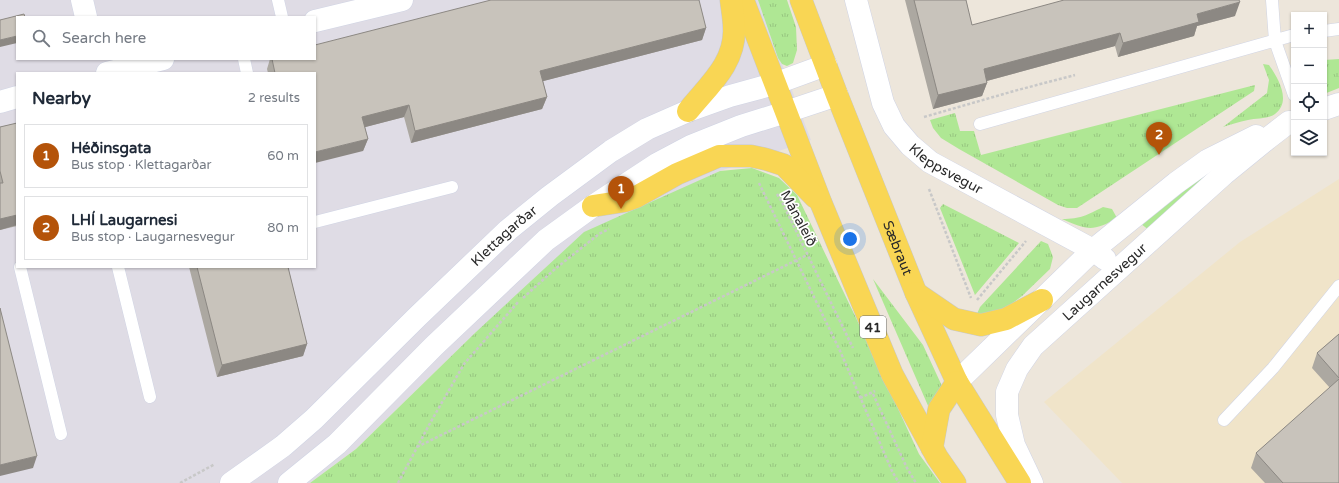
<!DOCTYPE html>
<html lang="en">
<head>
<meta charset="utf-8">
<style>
	:root { --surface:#fff; --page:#f2f2f3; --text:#1f2937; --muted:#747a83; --line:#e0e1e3; --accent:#b45309 }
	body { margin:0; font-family:"Varela Round",sans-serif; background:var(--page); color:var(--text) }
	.controls { position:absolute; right:12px; top:12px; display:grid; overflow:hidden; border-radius:0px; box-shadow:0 1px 3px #0004 }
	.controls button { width:36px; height:36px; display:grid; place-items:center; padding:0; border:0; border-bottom:1px solid var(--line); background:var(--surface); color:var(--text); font:20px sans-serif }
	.you { position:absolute; left:850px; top:239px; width:14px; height:14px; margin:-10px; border:3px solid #fff; border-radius:50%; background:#1a73e8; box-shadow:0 0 0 6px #1a73e833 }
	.badge { display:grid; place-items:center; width:26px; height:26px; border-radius:50%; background:var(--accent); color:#fff; font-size:13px; font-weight:700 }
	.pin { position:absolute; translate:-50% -33px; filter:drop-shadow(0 1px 2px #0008) }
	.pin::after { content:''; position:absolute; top:21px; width:14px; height:12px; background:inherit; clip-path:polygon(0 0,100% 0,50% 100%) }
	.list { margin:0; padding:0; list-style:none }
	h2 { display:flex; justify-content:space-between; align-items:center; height:52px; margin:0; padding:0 16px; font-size:17px }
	h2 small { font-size:13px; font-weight:400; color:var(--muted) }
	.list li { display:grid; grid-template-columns:26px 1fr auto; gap:12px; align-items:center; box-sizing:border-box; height:64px; margin:0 8px 8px; padding:0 8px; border:1px solid var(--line); border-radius:0px }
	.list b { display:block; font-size:15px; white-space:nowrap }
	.list p { margin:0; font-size:13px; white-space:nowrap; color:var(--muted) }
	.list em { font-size:13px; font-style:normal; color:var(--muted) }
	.icon { flex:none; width:22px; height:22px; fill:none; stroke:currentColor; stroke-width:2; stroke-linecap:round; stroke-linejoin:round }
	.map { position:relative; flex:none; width:1339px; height:483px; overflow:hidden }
	.search { position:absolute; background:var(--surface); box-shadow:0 1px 3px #0004; left:16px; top:16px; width:300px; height:44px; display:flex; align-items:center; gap:10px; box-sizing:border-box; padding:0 14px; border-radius:0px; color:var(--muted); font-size:15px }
	.panel { position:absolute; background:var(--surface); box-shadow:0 1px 3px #0004; left:16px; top:72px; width:300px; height:196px; border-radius:0px }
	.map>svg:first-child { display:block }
</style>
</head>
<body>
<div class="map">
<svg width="1339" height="483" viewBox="0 0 1339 483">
	<defs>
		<pattern id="grass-tufts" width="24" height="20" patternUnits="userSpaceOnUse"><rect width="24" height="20" fill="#afe794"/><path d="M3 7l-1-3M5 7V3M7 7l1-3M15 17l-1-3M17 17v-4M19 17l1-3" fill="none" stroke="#97c680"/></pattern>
	</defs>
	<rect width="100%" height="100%" fill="#ede6db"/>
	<path fill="#dfdce5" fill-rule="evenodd" d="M0,0H758L778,58L782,64L811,140L720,171L673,193L476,332L356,449L310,483H0ZM17,17H315V59H17ZM17,73H315V267H17Z"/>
	<path fill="#f0e4c9" d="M1339,179V483H1122L1044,402L1240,242Z"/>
	<path fill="url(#grass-tufts)" d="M758,0H787L796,27L797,50L793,63L787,66L782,64L778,58Z
		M1339,59V88L1324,94V60Z
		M1263,64L1269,65C1278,78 1292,101 1275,114C1268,119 1256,118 1248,120C1239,122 1231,124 1223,127L1267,93L1269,80Z
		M1255,85L1254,91L1077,208H1067L1058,205L959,149L941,138L933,128L930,120L955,113L960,131H974L981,155Z
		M752,168L779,178L797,195L857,320L919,454L940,483H310L356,449L476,332L584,232L720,171Z
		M1204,168L1211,175L1149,230L1141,224Z
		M943,204L1019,243L975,295L940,208Z
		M1103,207L1112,209L1117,218C1093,232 1087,230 1062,219C1081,219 1087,215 1103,207Z
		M1041,241L1048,244L1053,257L1050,269L1022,296L1005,309L976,316L980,307Z
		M873,279L923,345L942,386L929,408Z"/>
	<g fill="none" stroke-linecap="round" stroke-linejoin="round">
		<g stroke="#d0d4e4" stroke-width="13">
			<path id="service" d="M278,0L282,17
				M1272,0L1275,41L1294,95
				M1324,31L1339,29
				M244,59L247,73
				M980,124L1294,35
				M315,222L452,187
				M20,267L61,434
				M118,267L150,397
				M1224,420L1273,368L1339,286"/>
		</g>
		<g stroke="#d0d4e4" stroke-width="23">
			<g id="minor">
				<path d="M82,0L86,17"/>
				<path id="s1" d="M856,0L883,103L894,126L910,145L930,162L1093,250L1105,259"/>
				<path d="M315,21L402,0"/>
				<path d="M107,73L163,59"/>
				<path d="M0,102L17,97"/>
				<path d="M1324,109L1339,104"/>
				<path d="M957,382L1093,250L1176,183L1208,160L1256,136"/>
				<path id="s2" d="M1032,483L1014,445L1007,415V392L1017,369L1033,346L1224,174L1267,139L1289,122"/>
			</g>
		</g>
		<g stroke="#d0d4e4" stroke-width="23">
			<g id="secondary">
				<path id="s3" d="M231,483L283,446L314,419L417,317L508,230L550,196L611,151L647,129L688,111L730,96L774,84L826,65"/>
				<path d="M289,483L337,444L434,346L546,240L593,206L657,164L691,146L741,126L786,112L837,95"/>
			</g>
		</g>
		<g stroke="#c8c8c8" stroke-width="23">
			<g id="primary">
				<path d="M743,0L821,203L892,374L937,457L955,483"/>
				<path id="s4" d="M801,0L837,95L916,293L957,382L1020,483"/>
				<path d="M688,111C708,86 736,63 734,28C734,19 732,9 731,0"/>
				<path d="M593,206L625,201L636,197L677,174L719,156H751L765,159L784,165L815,197"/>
				<path d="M916,293L954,319L981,325L1006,319L1042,300"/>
				<path d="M932,448L939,409L957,382"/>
			</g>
		</g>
		<path stroke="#c8c8c8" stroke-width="2.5" stroke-dasharray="3 2" stroke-linecap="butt" d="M924,117L1014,91L1075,75
			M759,183L841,353L892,471L899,483
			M929,189L971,298
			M777,194L782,202L853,348
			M523,298L555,269L599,234L609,229
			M977,300L1026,241
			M873,394L907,468L916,483
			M860,398L875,391
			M417,447L807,255
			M180,483L215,464
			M398,483L429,425L464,364L519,301"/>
		<use href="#service" stroke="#fff" stroke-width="12"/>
		<use href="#minor" stroke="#fff" stroke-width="22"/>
		<use href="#secondary" stroke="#fff" stroke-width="22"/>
		<use href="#primary" stroke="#f9d654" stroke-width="22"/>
	</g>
	<path fill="#aca8a1" d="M905,0H966L972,25L1235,16L1197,26L1194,36L1118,57L1115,46L987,81V83L982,96L933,109Z
		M706,28L702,40L543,81L547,97L542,109L411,143L404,117L365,127L368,139L363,151L315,73H268L267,69L270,59Z
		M17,123V226L0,230V127Z
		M189,267H288L307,344L303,356L217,377Z
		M1339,334V483H1265L1251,468L1256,453L1330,388L1312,368L1317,353Z"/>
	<path fill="#8c8883" d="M1240,2L1235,16L1197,26L1194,36L1118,57L1123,43L1197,14Z
		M706,28L702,40L536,83L540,71Z
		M1120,33L1115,46L979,83L984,69Z
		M17,36V43L0,47V40Z
		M987,83L982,96L933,109L938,95Z
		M547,97L542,109L411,143L415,131Z
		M409,105L404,117L358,129L362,117Z
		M368,139L363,151L315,163V152Z
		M17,215V225L0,230V219Z
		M307,344L303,356L217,377L222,365Z
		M37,456L33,468L0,476V465Z"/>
	<path fill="#c8c3bb" stroke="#8c8883" d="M491,0H699L706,28L540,71L547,97L415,131L409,105L362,117L368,139L315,152V73H275L272,59H315V45Z
		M914,0H966L972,25L1064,0H1239L1240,2L1197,14L1199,22L1123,43L1120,33L984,69L987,83L938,95Z
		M24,14L25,17H17V36L0,40V20Z
		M17,123V215L0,219V183H3L0,171V127Z
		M197,267H288L307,344L222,365Z
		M0,308L37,456L0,465Z
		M1339,334V378L1317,353Z
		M1339,379V483H1283L1256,453Z"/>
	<g text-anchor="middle" stroke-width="3.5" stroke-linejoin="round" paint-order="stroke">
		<rect fill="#fff" stroke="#6a6a6a" stroke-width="1" x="860" y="316" width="26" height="22" rx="3"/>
		<g font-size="13" font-weight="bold" fill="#2a2a2a">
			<text x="873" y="332">41</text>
		</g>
		<g font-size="14" fill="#2a2a2a" stroke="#fff">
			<text dy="5" stroke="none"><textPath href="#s1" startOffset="200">Kleppsvegur</textPath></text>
			<text transform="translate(799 218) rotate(62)" y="5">Mánaleið</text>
			<text dy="5" stroke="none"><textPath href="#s3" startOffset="369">Klettagarðar</textPath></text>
			<text dy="5" stroke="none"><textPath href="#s4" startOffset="266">Sæbraut</textPath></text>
			<text dy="5" stroke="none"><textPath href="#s2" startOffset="245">Laugarnesvegur</textPath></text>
		</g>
	</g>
</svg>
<div class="controls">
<button>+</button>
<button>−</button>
<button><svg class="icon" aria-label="locate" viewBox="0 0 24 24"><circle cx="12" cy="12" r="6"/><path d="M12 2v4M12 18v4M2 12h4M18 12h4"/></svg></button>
<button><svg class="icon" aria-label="layers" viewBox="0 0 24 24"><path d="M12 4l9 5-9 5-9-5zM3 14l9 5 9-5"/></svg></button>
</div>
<div class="you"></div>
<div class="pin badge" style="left:621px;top:209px">1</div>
<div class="pin badge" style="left:1159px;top:155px">2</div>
<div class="search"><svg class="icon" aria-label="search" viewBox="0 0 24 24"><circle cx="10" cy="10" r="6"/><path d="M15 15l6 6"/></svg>Search here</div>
<section class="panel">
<h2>Nearby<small>2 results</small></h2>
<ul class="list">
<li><span class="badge">1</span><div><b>Héðinsgata</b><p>Bus stop · Klettagarðar</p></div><em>60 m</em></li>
<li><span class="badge">2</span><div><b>LHÍ Laugarnesi</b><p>Bus stop · Laugarnesvegur</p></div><em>80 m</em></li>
</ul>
</section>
</div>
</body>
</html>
